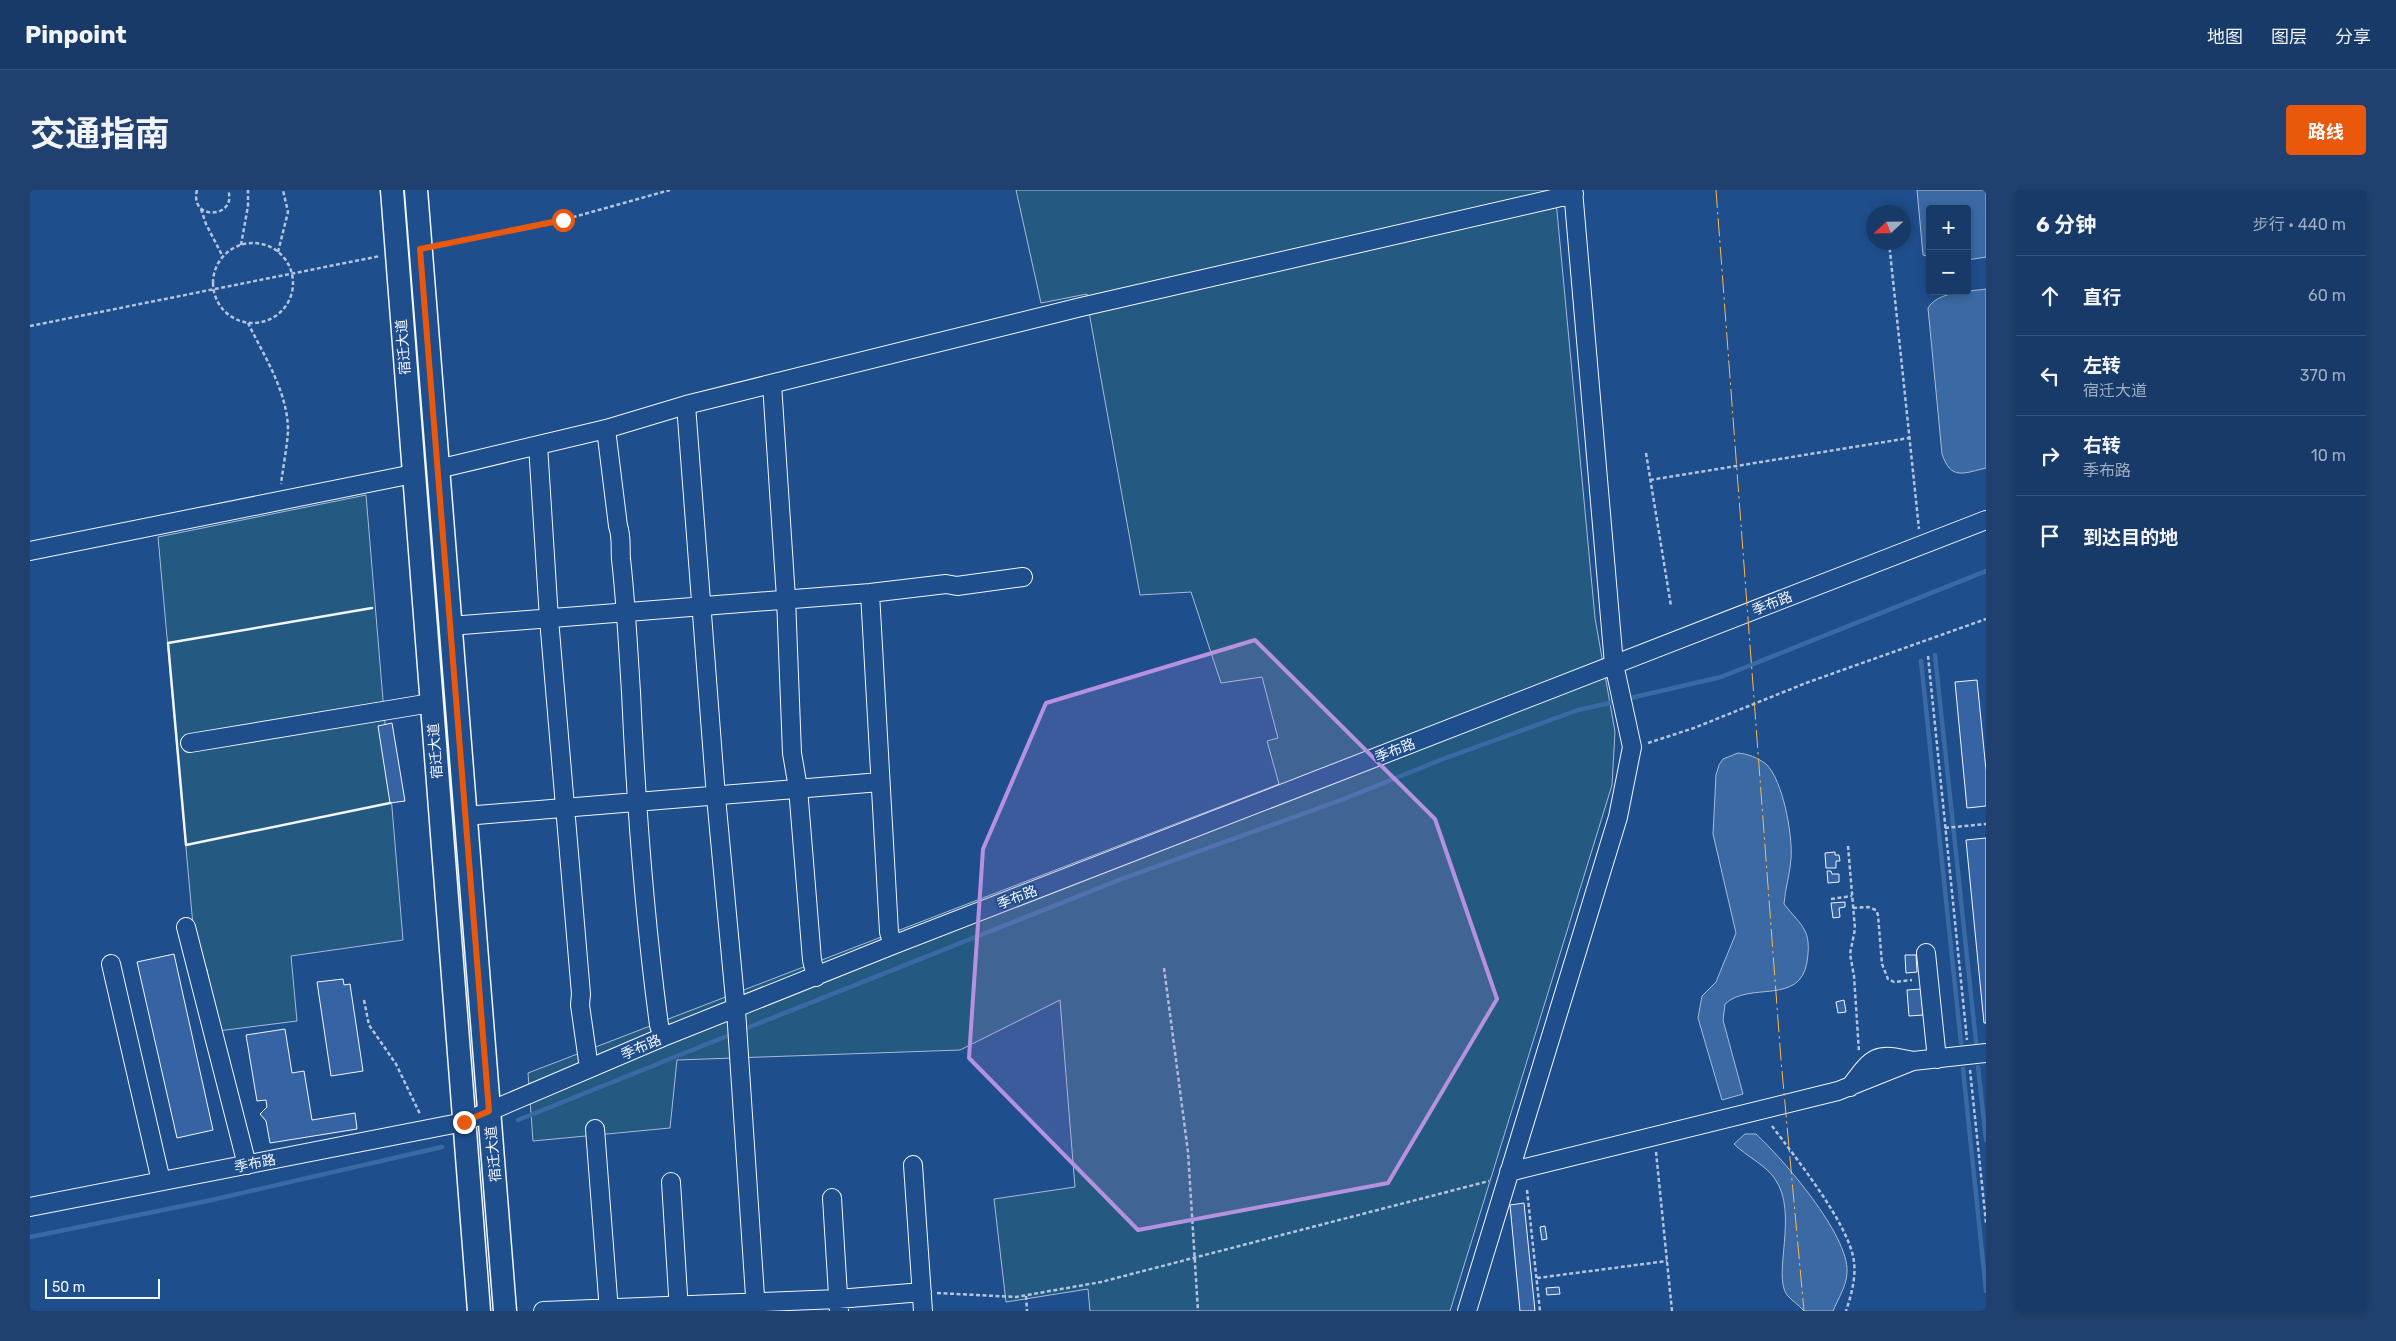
<!DOCTYPE html>
<html lang="zh">
<head>
<meta charset="utf-8">
<style>
	:root { --surface:#173a69; --page:#20416f; --text:#f1f3f6; --muted:#9eadc0; --line:#36547d; --accent:#ea580c }
	body { margin:0; font-family:Rubik,"Noto Sans SC",sans-serif; background:var(--page); color:var(--text) }
	.controls { position:absolute; right:15px; top:15px; display:grid; overflow:hidden; border-radius:5px; box-shadow:0 2px 8px #0003 }
	.controls button { width:45px; height:45px; display:grid; place-items:center; padding:0; border:0; border-bottom:1px solid var(--line); background:var(--surface); color:var(--text); font:25px sans-serif }
	.compass { position:absolute; left:1836px; top:15px; width:45px; height:45px; border-radius:50%; background:var(--surface); box-shadow:0 2px 8px #0003; rotate:248deg }
	.scale { position:absolute; left:15px; bottom:12px; width:115px; box-sizing:border-box; padding-left:5px; border:2px solid #f2f6ff; border-top:0; font-size:14px; line-height:18px; white-space:nowrap; color:#f2f6ff; -webkit-text-stroke:4px #1f4e8c; paint-order:stroke }
	.stop { position:absolute; width:15px; height:15px; margin:-11px; border:4px solid #ea580c; border-radius:50%; background:#fff }
	.stop.end { background:#ea580c; border-color:#fff; box-shadow:0 1px 5px #0008 }
	.list { margin:0; padding:0; list-style:none }
	h2 { display:flex; justify-content:space-between; align-items:center; height:65px; margin:0; padding:0 20px; font-size:21px }
	h2 small { font-size:16px; font-weight:400; color:var(--muted) }
	.list li { display:grid; grid-template-columns:32px 1fr auto; gap:15px; align-items:center; box-sizing:border-box; height:80px; padding:0 20px; border-top:1px solid var(--line) }
	.list b { display:block; font-size:19px; white-space:nowrap }
	.list p { margin:0; font-size:16px; white-space:nowrap; color:var(--muted) }
	.list em { font-size:16px; font-style:normal; color:var(--muted) }
	.icon { flex:none; width:28px; height:28px; fill:none; stroke:currentColor; stroke-width:2; stroke-linecap:round; stroke-linejoin:round }
	.map { position:relative; flex:none; width:1956px; height:1121px; overflow:hidden; border-radius:5px }
	header { display:flex; align-items:center; gap:30px; box-sizing:border-box; height:70px; padding:0 25px; background:var(--surface); border-bottom:1px solid var(--line) }
	header strong { font-size:24px }
	nav { display:flex; gap:28px; margin-inline-start:auto; font-size:18px }
	.intro { display:flex; align-items:center; justify-content:space-between; box-sizing:border-box; height:120px; padding:0 30px }
	h1 { margin:0; font-size:35px }
	.button { padding:12px 22px; border-radius:5px; background:var(--accent); color:#fff; font-size:18px; font-weight:700 }
	main { display:flex; gap:30px; padding:0 30px }
	aside { flex:1; background:var(--surface); border-radius:5px; box-shadow:0 2px 8px #0003 }
	.map>svg:first-child { display:block }
</style>
</head>
<body>
<header>
<strong>Pinpoint</strong>
<nav><a>地图</a><a>图层</a><a>分享</a></nav>
</header>
<div class="intro"><h1>交通指南</h1><a class="button">路线</a></div>
<main>
<div class="map">
<svg width="1956" height="1121" viewBox="0 0 1956 1121">
	<rect width="100%" height="100%" fill="#1f4e8c"/>
	<path fill="#245a82" stroke="#a8bbd7" d="M986,0H1525L1565,428L1585,542L1582,595L1420,1121H1060L1058,1099L976,1112L964,1009L1045,997L1030,810L930,860L647,870L640,938L503,951L498,883L1249,594L1237,551L1248,548L1232,487L1191,493L1161,402L1110,405L1059,122L1057,104L1011,113Z
		M336,305L373,750L261,766L267,831L188,841L177,779L167,780L128,347Z"/>
	<path fill="#3b69a3" stroke="#a8bbd7" d="M1887,0H1956V67L1937,70V19H1900V67L1893,65Z
		M1956,99V278C1934,283 1921,291 1912,264L1898,118C1908,101 1938,102 1956,99Z
		M1708,563C1718,564 1728,568 1736,574C1753,590 1763,646 1761,669C1760,684 1755,699 1754,714C1772,737 1782,739 1777,772C1770,816 1719,791 1695,814L1693,830L1713,904L1692,910L1668,828L1672,806L1686,792L1706,743L1683,644L1686,585L1689,575L1693,569Z
		M1715,944H1726C1753,969 1819,1045 1817,1082C1817,1095 1808,1109 1803,1121H1774C1769,1115 1762,1111 1757,1105C1742,1085 1769,1023 1745,989C1737,976 1716,966 1704,954Z"/>
	<g fill="none" stroke-linecap="round" stroke-linejoin="round">
		<path stroke="#3b69a3" stroke-width="4.5" d="M1905,465L1946,852
			M1891,471L1931,853
			M1596,509L1691,487L1956,381
			M712,840L1089,690L1314,609L1413,569L1548,520L1589,511
			M1948,877L1956,950
			M1933,879L1956,1101
			M488,930L702,844
			M0,1047L177,1011L412,957"/>
	</g>
	<path fill="#3563a3" stroke="#f2f6ff" d="M1947,490L1956,580V616L1937,618L1925,492Z
		M362,533L375,611L360,613L348,536Z
		M1956,648V833H1954L1936,650Z
		M1805,662V665H1809L1810,671H1806V678H1796L1795,663Z
		M1797,681H1801L1802,684H1809V692L1798,693Z
		M1815,712V717L1809,718L1810,727L1803,728L1801,713Z
		M144,764L183,940L147,948L107,772Z
		M1875,765H1886L1887,782L1876,783Z
		M313,789L314,795L320,794L333,881L301,886L287,792Z
		M1891,799L1893,825L1879,826L1877,800Z
		M1814,810L1816,822L1808,823L1806,812Z
		M255,839L262,883L274,881L282,930L325,923L327,939L240,953L236,931L230,924L237,917L236,910L227,911L216,845Z
		M1494,1013L1505,1121H1490L1480,1015Z
		M1515,1036L1517,1049L1512,1050L1510,1037Z
		M1529,1097L1530,1104L1517,1105L1516,1098Z"/>
	<g fill="none" stroke-linecap="round" stroke-linejoin="round">
		<g stroke="#f2f6ff" stroke-width="20">
			<path id="minor" d="M742,194L756,408L762,563L768,598L782,770L786,787
				M656,215L686,607L706,820L726,1121
				M576,239L588,336C592,347 590,357 591,369C596,413 598,457 601,502C606,613 614,724 629,835L633,847
				M508,255L519,429L551,804L550,815L559,878
				M408,279L576,239L656,215L1051,117L1544,4
				M0,361L383,284
				M840,403L859,742L863,755
				M420,436L840,403L916,394L927,396L993,387
				M160,553L401,513
				M435,626L850,592
				M156,737L217,975
				M1896,763L1907,869
				M81,774L131,991
				M1820,897C1843,866 1845,862 1883,871
				M565,939L579,1121
				M883,975L893,1121
				M1479,982L1808,901L1883,871L1956,863
				M641,992L649,1121
				M802,1008L809,1121
				M0,1017L434,932L633,847L863,755L1956,330
				M513,1121L808,1109L892,1102
				M1437,1121L1588,627L1602,557L1584,474L1543,0"/>
		</g>
		<g stroke="#f2f6ff" stroke-width="25">
			<path id="major" d="M362,0L449,1121
				M386,0L475,1121"/>
		</g>
		<path stroke="#b3c4dc" stroke-width="2.5" stroke-dasharray="4 2.5" stroke-linecap="butt" d="M167,0C159,32 208,28 198,0
			M171,19L176,34L193,67
			M1859,52L1889,339
			M183 93a40 40 0 1 1 80 0a40 40 0 1 1-80 0Z
			M211,55L218,16V0
			M409,55L533,30L640,0
			M248,62L258,22L253,0
			M218,133C234,166 258,202 258,241C257,258 253,277 251,294
			M0,136L350,66
			M1616,263L1641,416
			M1620,290L1879,248
			M1898,466L1937,850
			M1618,553L1664,538L1776,493L1956,429
			M1915,638L1956,634
			M1818,656L1825,739L1820,764L1824,786L1829,862
			M1801,709L1822,706
			M1823,718L1838,717L1846,720L1848,725L1852,774L1858,789L1864,792L1882,790
			M1134,778L1158,962L1168,1121
			M334,810L339,835L366,874L390,924
			M1940,880L1956,1033
			M1742,936C1765,967 1820,1035 1824,1072C1826,1088 1821,1106 1816,1121
			M1626,962L1642,1121
			M1497,1000L1510,1121
			M1507,1088L1637,1071
			M907,1103L986,1107L1071,1092L1459,991
			M996,1106L997,1121"/>
		<use href="#minor" stroke="#1f4e8c" stroke-width="18"/>
		<use href="#major" stroke="#1f4e8c" stroke-width="22"/>
		<path stroke="#f2f6ff" stroke-width="2.5" d="M342,418L138,453L156,655L360,613"/>
		<path stroke="#ffb74d" stroke-width="1" stroke-dasharray="18 4 2.5 4" stroke-linecap="butt" d="M1686,0L1751,870L1774,1121"/>
	</g>
	<g fill="none" stroke-linecap="round" stroke-linejoin="round">
		<path stroke="#ea580c" stroke-width="6" d="M434,932L459,921L390,59L533,30"/>
	</g>
	<path fill="#b691df" fill-opacity="0.2" stroke="#b691df" stroke-width="4" stroke-linejoin="round" d="M1225,450L1405,629L1467,809L1358,993L1108,1040L939,868L953,659L1016,513Z"/>
	<g text-anchor="middle" stroke-width="4" stroke-linejoin="round" paint-order="stroke">
		<g font-size="14" fill="#f2f6ff" stroke="#1f4e8c">
			<text transform="translate(373 157) rotate(-94)" y="5">宿迁大道</text>
			<text transform="translate(1742 413) rotate(-21)" y="5">季布路</text>
			<text transform="translate(1365 560) rotate(-21)" y="5">季布路</text>
			<text transform="translate(405 561) rotate(-94)" y="5">宿迁大道</text>
			<text transform="translate(987 707) rotate(-21)" y="5">季布路</text>
			<text transform="translate(611 857) rotate(-23)" y="5">季布路</text>
			<text transform="translate(463 964) rotate(-95)" y="5">宿迁大道</text>
			<text transform="translate(225 973) rotate(-11)" y="5">季布路</text>
		</g>
	</g>
</svg>
<div class="controls">
<button>+</button>
<button>−</button>
</div>
<svg class="compass" viewBox="-18 -18 36 36"><path d="M0-13l5 13h-10z" fill="#e53935"/><path d="M0 13l5-13h-10z" fill="#9eadc0"/></svg>
<div class="scale">50 m</div>
<div class="stop" style="left:533px;top:30px"></div>
<div class="stop end" style="left:434px;top:932px"></div>
</div>
<aside>
<h2>6 分钟<small>步行 · 440 m</small></h2>
<ul class="list">
<li><svg class="icon" aria-label="ahead" viewBox="0 0 24 24"><path d="M12 20V5M6 11l6-6 6 6"/></svg><div><b>直行</b></div><em>60 m</em></li>
<li><svg class="icon" aria-label="left" viewBox="0 0 24 24"><path d="M17 20v-9H6M10 6l-5 5 5 5"/></svg><div><b>左转</b><p>宿迁大道</p></div><em>370 m</em></li>
<li><svg class="icon" aria-label="right" viewBox="0 0 24 24"><path d="M7 20v-9h11M14 6l5 5-5 5"/></svg><div><b>右转</b><p>季布路</p></div><em>10 m</em></li>
<li><svg class="icon" aria-label="arrive" viewBox="0 0 24 24"><path d="M6 21V4h12l-3 4 3 4H6"/></svg><div><b>到达目的地</b></div></li>
</ul>
</aside>
</main>
</body>
</html>
